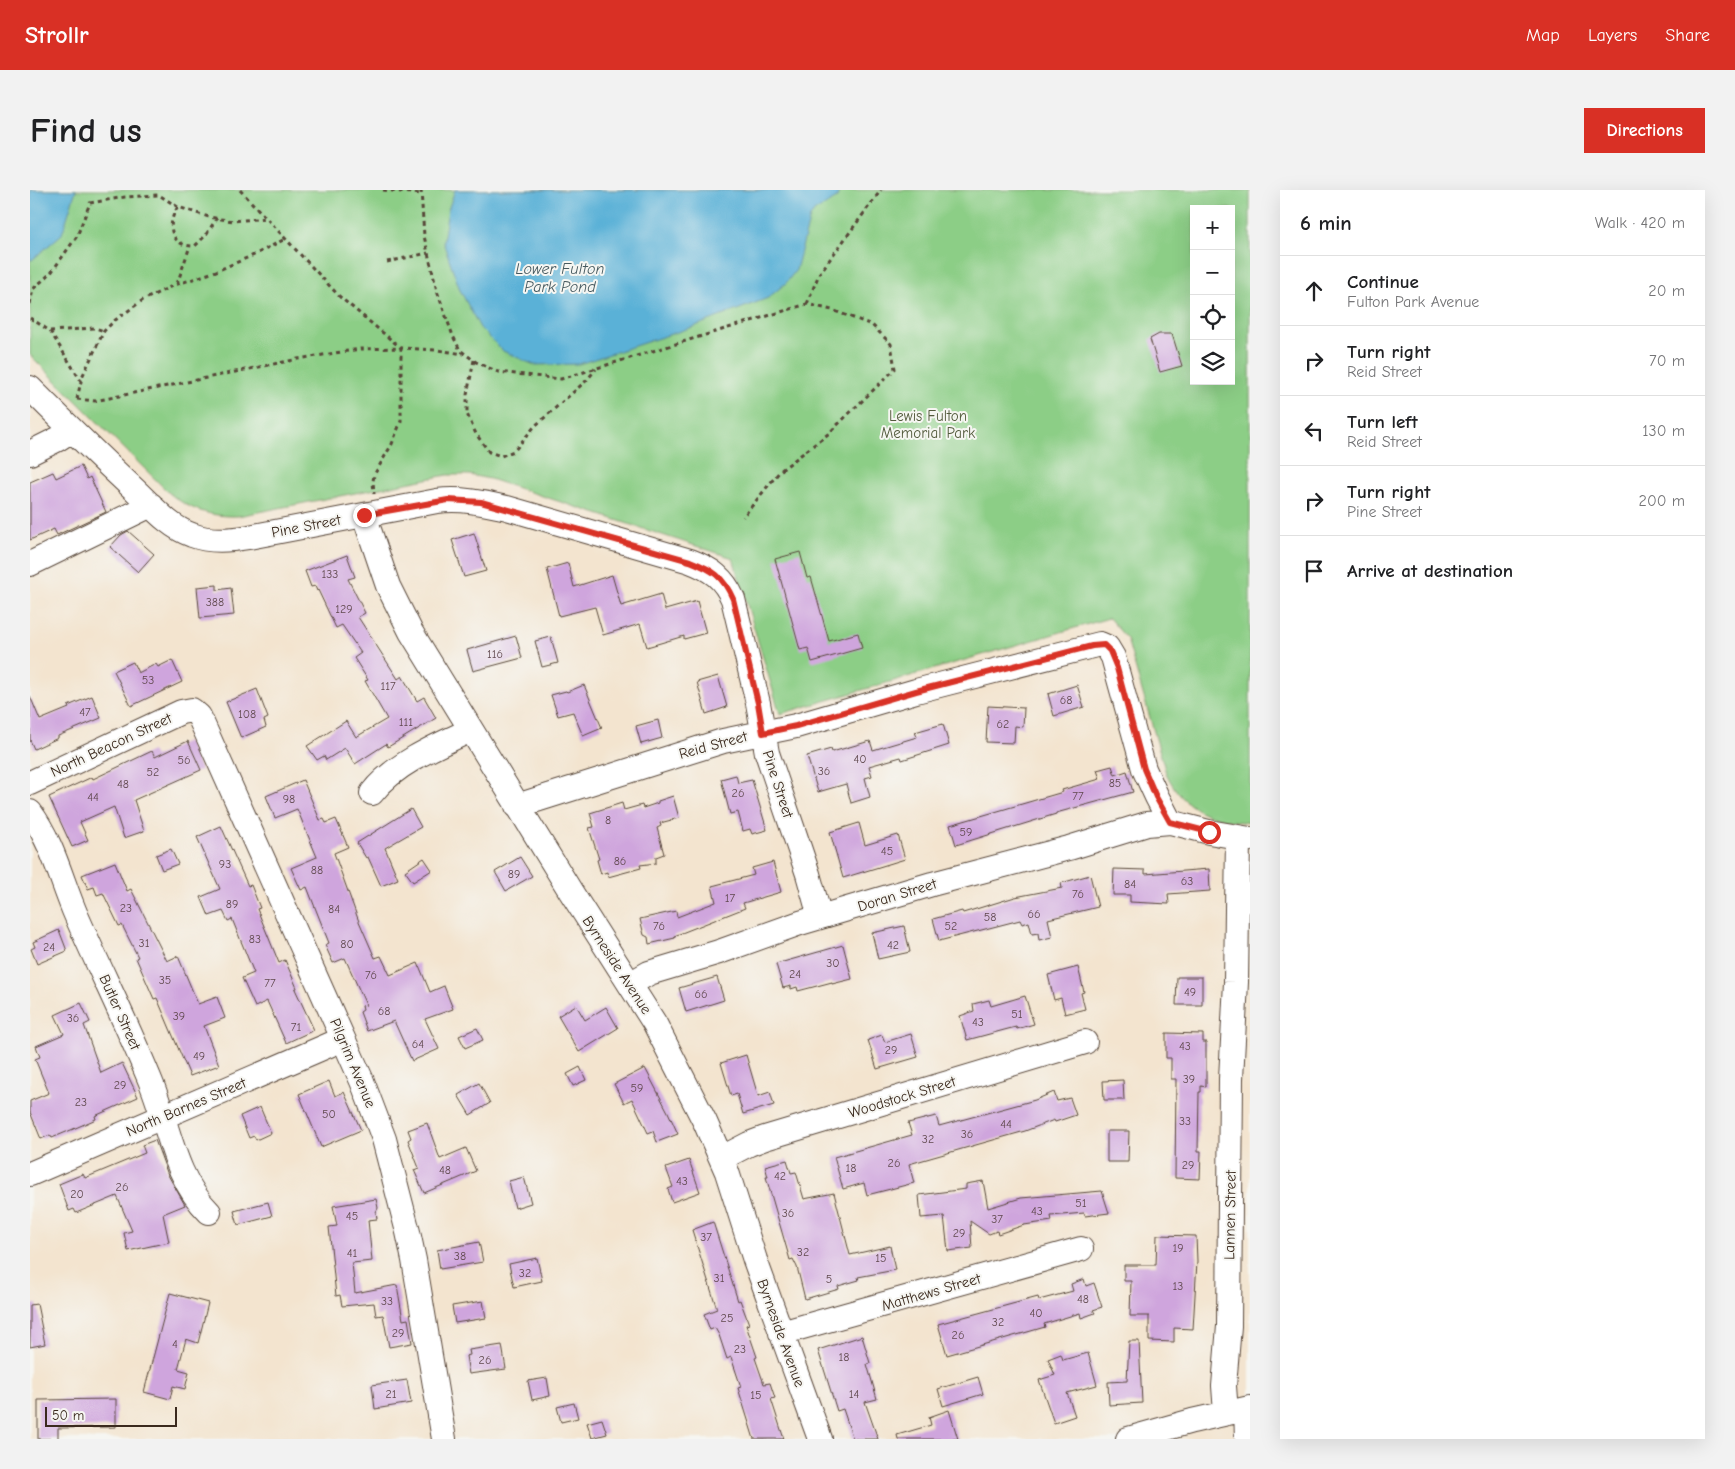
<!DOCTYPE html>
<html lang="en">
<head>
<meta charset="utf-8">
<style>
	:root { --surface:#fff; --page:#f2f2f2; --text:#202124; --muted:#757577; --line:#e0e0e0; --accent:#d93025 }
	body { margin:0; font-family:"Comic Neue",sans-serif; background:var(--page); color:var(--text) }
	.controls { position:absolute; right:15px; top:15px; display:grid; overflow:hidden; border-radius:0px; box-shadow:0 5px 20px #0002 }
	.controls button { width:45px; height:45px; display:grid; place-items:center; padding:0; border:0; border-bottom:1px solid var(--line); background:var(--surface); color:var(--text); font:25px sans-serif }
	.scale { position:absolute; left:15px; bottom:12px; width:132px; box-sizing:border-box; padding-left:5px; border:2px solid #3b2a1e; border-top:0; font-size:14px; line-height:18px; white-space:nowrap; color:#3b2a1e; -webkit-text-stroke:4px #f6f6f2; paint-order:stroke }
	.stop { position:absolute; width:15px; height:15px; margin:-11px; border:4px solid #d93025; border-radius:50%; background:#fff }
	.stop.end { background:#d93025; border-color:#fff; box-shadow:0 1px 5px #0008 }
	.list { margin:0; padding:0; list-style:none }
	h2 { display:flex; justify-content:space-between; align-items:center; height:65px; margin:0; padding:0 20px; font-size:21px }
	h2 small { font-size:16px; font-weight:400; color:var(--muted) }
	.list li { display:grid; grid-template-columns:32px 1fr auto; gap:15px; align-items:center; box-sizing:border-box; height:70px; padding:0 20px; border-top:1px solid var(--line) }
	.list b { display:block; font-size:19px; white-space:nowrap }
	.list p { margin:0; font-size:16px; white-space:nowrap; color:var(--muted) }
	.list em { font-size:16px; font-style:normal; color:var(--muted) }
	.icon { flex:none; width:28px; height:28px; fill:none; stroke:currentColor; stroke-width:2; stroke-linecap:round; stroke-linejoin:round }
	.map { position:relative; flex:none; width:1220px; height:1249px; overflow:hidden; border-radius:0px }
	header { display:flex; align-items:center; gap:30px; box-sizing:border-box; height:70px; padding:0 25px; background:var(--accent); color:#fff }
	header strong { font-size:24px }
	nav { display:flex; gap:28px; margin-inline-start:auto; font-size:18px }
	.intro { display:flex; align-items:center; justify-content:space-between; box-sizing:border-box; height:120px; padding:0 30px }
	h1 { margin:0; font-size:35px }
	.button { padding:12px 22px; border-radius:0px; background:var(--accent); color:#fff; font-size:18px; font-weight:700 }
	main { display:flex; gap:30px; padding:0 30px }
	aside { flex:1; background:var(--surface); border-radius:0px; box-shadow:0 5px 20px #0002 }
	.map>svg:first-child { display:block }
</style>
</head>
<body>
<header>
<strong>Strollr</strong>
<nav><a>Map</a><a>Layers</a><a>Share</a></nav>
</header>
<div class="intro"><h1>Find us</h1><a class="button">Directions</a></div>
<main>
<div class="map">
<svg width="1220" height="1249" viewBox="0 0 1220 1249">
	<rect width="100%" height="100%" fill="#f6f6f2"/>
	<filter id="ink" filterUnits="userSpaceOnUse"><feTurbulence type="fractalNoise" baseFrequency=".02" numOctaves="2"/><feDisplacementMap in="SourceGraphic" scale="10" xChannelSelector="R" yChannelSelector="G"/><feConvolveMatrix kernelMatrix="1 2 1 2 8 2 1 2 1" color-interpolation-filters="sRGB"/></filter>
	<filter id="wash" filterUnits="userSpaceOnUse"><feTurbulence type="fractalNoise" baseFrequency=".0096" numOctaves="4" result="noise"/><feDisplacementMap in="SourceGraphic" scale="20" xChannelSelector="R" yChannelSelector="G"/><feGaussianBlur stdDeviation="1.12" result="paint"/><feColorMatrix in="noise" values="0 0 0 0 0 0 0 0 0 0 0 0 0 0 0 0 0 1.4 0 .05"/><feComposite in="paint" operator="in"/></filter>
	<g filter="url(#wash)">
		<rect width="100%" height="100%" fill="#f3e4cf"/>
		<path fill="#8cce86" stroke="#647c52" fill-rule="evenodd" d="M0,0H1220V633C1180,629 1154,621 1136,583L1097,449L1079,428L750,524L703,368L460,289L439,285H417L208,326C181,327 159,320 138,302L0,165ZM1164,19H1201V191H1164Z"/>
		<path fill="#5ab1d7" stroke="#4a6e7a" d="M0,0H46L32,44L2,70H0Z
			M425,0H809L807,8L785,21L780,27L766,80L756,93L738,108L663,137L549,174L504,175L473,161L450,138L430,100L413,52L418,20Z"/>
		<g id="blocks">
			<path fill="#cfa5dd" d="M1129,144H1142L1152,176L1130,182L1120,149Z
				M51,276L57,289L60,287L76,322L27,345L24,339L0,350V292L23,282L26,288Z
				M98,341L124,364L108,382L80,357L91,345Z
				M444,343L456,381L434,387L422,350Z
				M770,362L777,388L781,387L799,451L828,443L832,458L782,472L778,458L770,460L745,369Z
				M317,365L325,387L318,389L335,423L328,427L368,489L372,486L387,511L394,507L406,528L358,557L356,554L325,574L315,558L296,570L294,566L287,570L277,556L316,531L326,547L357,529L335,491L338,490L324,468L331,463L312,435L306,438L288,400L287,401L285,396L281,397L275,381Z
				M538,373L544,397L582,385L591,416L631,404L635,420L667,411L676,443L654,449V446L617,457L610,434L573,445L565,417L529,426L517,379Z
				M187,395V400L201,398L204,425L170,428L167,397Z
				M486,446L492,468L443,481L437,460Z
				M521,447L528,473L512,477L505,451Z
				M142,470L152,492L101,516L84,481L103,472L108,483L126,474L128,477Z
				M688,486L697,517L676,524L667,492Z
				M554,495L572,538L553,546L543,522L528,526L521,505L536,501L537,502Z
				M1047,495L1054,517L1024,526L1018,504Z
				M227,499L238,528L234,530L236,537L211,548L196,512Z
				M0,506L10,530L39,518L38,516L62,506L71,528L28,546V548L4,559L0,550Z
				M958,516L994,518L993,537L985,536L984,553L956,552Z
				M628,530L632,548L611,554L606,536Z
				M913,534L919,555L872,570L871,567L839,576L842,586L835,588L840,607L821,613L816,594L788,602L777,566L801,559L802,562L840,551L843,560L887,547L885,542Z
				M158,551L171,580L104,610L114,641L94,648L84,617L50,632L58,650L42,657L19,607L62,587L63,589L122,561L125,567Z
				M1082,576L1085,585L1097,581L1103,602L1026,623V624L926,655L920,635L1033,602L1032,600L1070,589L1067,580Z
				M706,585L708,593L722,590L737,640L722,644L720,639L713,641L708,622L700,624L691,589Z
				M273,590L290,630L294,629L296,633L306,629L318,657L304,663L328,729L345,768L351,766L360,785L388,773L400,802L414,796L423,819L395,829L409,859L382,871L364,831L337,841L330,822L333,820L332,816L336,815L315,768L303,773L295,755L299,753L277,697L271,700L261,678L287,667L267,619L245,628L236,606Z
				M643,606L649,628L630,633L631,636L627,638L634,664L626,667V673L610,675L611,678L578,687L577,682L571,684L567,670L569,669L559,638L564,637L560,623L592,613L594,620L612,615L613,618L628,613V611Z
				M381,619L391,637L355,658L368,689L351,696L338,667L336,668L327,653Z
				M829,633L835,655L868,645L875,669L813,688L800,642Z
				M191,636L218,696L221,695L230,718L227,719L249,773L255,770L267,798L265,799L284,840L256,853L237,811L225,817L212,788L224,783L202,729L198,731L193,721L179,726L171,707L190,699L167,647Z
				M141,659L148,674L132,680L126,665Z
				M490,667L502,686L476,701L465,682Z
				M394,668L402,680L383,692L375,681Z
				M85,672L97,701L101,699L137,771L148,766L168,814L187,807L195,828L174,836L189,875L160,886L127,808L124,809L106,768L108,767L92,735L89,736L73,703L67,705L64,697L58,699L52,685Z
				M743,672L751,702L713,713L715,718L644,746L645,748L619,754L618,747L614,745L610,729L646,721L647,727L686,712L682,696L724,685L722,678Z
				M1084,679L1115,680V684L1179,679L1180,701L1138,704L1139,714L1100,712V705H1083Z
				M1060,685L1068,717L1018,729L1022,747L1009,750L1008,743L1002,744L999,732L992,734L990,730L909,751L903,729L932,721L933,723L985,707L1032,698L1031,693Z
				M874,736L880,762L848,769L842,743Z
				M29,740L37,761L7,774L1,759L5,757L3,752Z
				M813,755L822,789L802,794V792L768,801L767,797L761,799V796L753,798L746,774Z
				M1048,777L1054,802L1051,803L1055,819L1035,824L1031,808L1024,810L1018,785Z
				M687,787L694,810L656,822L649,798Z
				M1147,787H1172V815H1146Z
				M995,806L1004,834L987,839L986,837L978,839L937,850L930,826L944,821L943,814L959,810L961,816Z
				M51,813L60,832L54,835L71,883L92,873L108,907L65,926L66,929L41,940L22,948L20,945L11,949L0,922V911L19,903L5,869L10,867L6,856L34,844L25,825Z
				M546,815L555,830L576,817L588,838L549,862L528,826Z
				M447,838L453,850L435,858L429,846Z
				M1136,843L1173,844V852H1176V897L1171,896V902H1169L1168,961H1171L1170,989L1145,988L1146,889H1141V868H1136Z
				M881,844L888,867L847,879L838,850L852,845L855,852Z
				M716,865L728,906L740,902L744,915L713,924L707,904L701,906L691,873Z
				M550,877L556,890L543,896L537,884Z
				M615,878L638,922L648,944L627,952L623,941L618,943L602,909L594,913L584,894Z
				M1093,890L1094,910H1074L1073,891Z
				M299,891L305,906L314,902L331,940L291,957L269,904Z
				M449,893L460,913L440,925L428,905Z
				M1024,902L1027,911L1040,908L1046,925L1025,932L1024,930L995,941L879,974L884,993L837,1005L834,993L813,999L804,967L882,945L878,933L906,926L909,936L1005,910Z
				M230,917L241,943L226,950L224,946L219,948L210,926Z
				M397,933L410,969L436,958L446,981L394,1003L384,980L389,978L378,950L381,948L378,940Z
				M1077,941H1099L1098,972H1077Z
				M125,950L138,985L155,1015L133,1024L139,1052L98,1061L94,1043L102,1041L87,1006L46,1023L44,1019L39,1021L29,994L53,984L55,988L115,963L112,955Z
				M659,970L670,1002L642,1012L638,999L643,997L636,978Z
				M757,970L761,983L766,982L774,1009L804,1003L820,1065L860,1056L865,1080L828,1087L829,1090L808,1096L809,1099L775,1109L767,1077L763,1069L760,1070L736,987H738L735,976Z
				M494,987L501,1013L485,1018L479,991Z
				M953,991L958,1018L991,1008L1072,1001L1079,1023L1055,1026L1054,1023L1021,1026L1022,1031L994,1035L968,1044L967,1041L959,1044L940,1031L942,1058L918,1061L914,1026L891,1028L889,1005L936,999V994Z
				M346,1009L348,1018L346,1022L347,1029L338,1030L342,1071L322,1073L325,1103L367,1095L373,1130L378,1129L382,1153L359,1157L353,1125L346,1126L344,1113L312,1116L310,1105L306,1106L299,1037L307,1036L303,1016Z
				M238,1012L242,1026L208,1035L204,1021Z
				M683,1032L708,1111L710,1110L719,1134L716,1135L727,1167L725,1168L734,1194L740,1193L745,1208L741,1209L754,1249H724L708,1198L711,1197L701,1167L697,1169L689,1145L685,1138L680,1140L674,1124L687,1119L662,1040Z
				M1127,1045L1166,1046L1167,1071L1163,1139L1144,1138V1152L1119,1151V1126H1100L1101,1091H1094V1075H1126Z
				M449,1052L453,1072L410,1079L407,1060Z
				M507,1068L512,1091L484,1097L479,1074Z
				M1054,1089L1056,1096L1064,1093L1072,1117L1063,1120L1065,1123L1051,1128L1050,1123L1014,1134L1015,1137L917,1165L908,1134L1008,1107L1009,1110L1043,1101L1041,1094Z
				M140,1103L178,1113L168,1153L156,1149L148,1179L159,1182L155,1199L143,1196L140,1209L114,1202Z
				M453,1111L456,1128L425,1133L422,1116Z
				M7,1114L15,1154L0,1157V1115Z
				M832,1146L840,1173L837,1174L847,1209L835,1212L848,1249H823L813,1219L807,1221L788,1160Z
				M1099,1151H1109L1112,1213L1079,1215L1078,1192L1097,1191Z
				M472,1155L476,1179L439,1184L436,1166L440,1165L439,1160Z
				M1058,1163L1067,1195L1037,1203L1045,1226L1024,1233L1009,1190L1025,1185L1018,1169L1031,1164L1033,1170Z
				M948,1187L953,1204L913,1216L908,1199Z
				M517,1188L520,1206L502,1210L498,1191Z
				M377,1190L381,1213L345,1219L342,1195Z
				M86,1209V1237L28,1238V1249H8V1210Z
				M544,1213L548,1228L531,1232L527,1217Z
				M919,1220L928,1249H868L867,1245L901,1235L899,1227Z
				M572,1229L577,1244L562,1248L557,1233Z"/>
		</g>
	</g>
	<g filter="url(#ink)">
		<use href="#blocks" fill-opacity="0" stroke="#574639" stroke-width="1"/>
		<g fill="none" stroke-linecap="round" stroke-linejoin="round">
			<g stroke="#574639" stroke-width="26">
				<path id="minor" d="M0,198C35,233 69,267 105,300C122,316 139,337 162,345C180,352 200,350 219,347L407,311C432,308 454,313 477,318L660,371C681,379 694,388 703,409L728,513L737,563L778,684L790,727
					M0,263L28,249L42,240
					M334,325L358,396L381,442L541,702L625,834L675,932L697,982L725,1070L790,1249
					M0,374L121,315
					M0,593L151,522L162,520L169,526L332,891L354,949L378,1042L384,1070L414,1249
					M342,603C364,574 408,555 441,540
					M487,616L693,551L766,536L886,501L1070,454L1077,457L1083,467L1114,579L1127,607L1140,632
					M0,622C23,653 31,690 46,725C71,782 99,838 122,895C139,938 145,989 179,1022
					M600,794L619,783L689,762L770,733L902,694L1039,658L1117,634L1140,632L1179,642L1220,649
					M692,968L719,954L735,948L1055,852
					M0,984L313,849
					M751,1143L1051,1059
					M1216,1219L1217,1249
					M1196,1223L1194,1196L1199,1136L1201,889L1206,792L1208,648
					M1098,1249L1162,1231L1220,1218"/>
			</g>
			<path stroke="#574639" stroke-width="3" stroke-dasharray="4 4" stroke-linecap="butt" d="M210,0L310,107L371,158L407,160L434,164
				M353,0L391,4
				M391,0L394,46L407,101L423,146L430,160L446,172L468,182L531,189L777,114L802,120L842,135L861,154L865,179L798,244L750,281L713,327
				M148,17C135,35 141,57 165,56L175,46L187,28
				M357,72L398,63
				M147,94L160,56
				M0,114L3,99L21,83L47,46L60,13L95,7L129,5L148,17L179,27L203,31L236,28
				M777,114L789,84L851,0
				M0,128L20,141L51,191
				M20,141L65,138L74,141
				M444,170L437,205V224L446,244L459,262L471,266L484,261L505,236L557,190L566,179
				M47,209L65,211L268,169L330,159L371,158V231L362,254L344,285L343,291L344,304
				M47,209L52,187L74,141L84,131L113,110L142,96L184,82L224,65L255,49"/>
			<use href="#minor" stroke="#fff" stroke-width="24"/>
		</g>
	</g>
	<g fill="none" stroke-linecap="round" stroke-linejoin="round" filter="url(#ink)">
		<path stroke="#d93025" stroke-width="6" d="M334,325L418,310L451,312L660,371C683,380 693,386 703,409L728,513L733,543L766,536L886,501L1062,456L1074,455L1080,461L1087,478L1114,579L1126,607L1140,632L1179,642"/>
	</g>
	<g text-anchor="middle" stroke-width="4" stroke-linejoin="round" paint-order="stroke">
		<g font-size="12" fill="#60494e">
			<text x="300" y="388">133</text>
			<text x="185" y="416">388</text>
			<text x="314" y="423">129</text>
			<text x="465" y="468">116</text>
			<text x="118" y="494">53</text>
			<text x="358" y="500">117</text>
			<text x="1036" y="514">68</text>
			<text x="55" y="526">47</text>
			<text x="217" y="528">108</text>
			<text x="376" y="536">111</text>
			<text x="973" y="538">62</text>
			<text x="830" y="573">40</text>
			<text x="154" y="574">56</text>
			<text x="794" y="585">36</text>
			<text x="123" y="586">52</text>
			<text x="1085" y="597">85</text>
			<text x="93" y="598">48</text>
			<text x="708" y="607">26</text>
			<text x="1048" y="610">77</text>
			<text x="63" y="611">44</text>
			<text x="259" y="613">98</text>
			<text x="578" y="634">8</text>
			<text x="936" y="646">59</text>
			<text x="857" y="665">45</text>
			<text x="590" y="675">86</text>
			<text x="195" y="678">93</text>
			<text x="287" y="684">88</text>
			<text x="484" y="688">89</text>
			<text x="1157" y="695">63</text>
			<text x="1100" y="698">84</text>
			<text x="1048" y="708">76</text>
			<text x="700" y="712">17</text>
			<text x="202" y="718">89</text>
			<text x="96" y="722">23</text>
			<text x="304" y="723">84</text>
			<text x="1004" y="728">66</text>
			<text x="960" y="731">58</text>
			<text x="629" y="740">76</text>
			<text x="921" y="740">52</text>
			<text x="225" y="753">83</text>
			<text x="114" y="757">31</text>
			<text x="317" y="758">80</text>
			<text x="863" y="759">42</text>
			<text x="19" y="761">24</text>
			<text x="803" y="777">30</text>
			<text x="765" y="788">24</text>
			<text x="341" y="789">76</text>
			<text x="135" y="794">35</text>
			<text x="240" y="797">77</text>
			<text x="1160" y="806">49</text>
			<text x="671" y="808">66</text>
			<text x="354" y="825">68</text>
			<text x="987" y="828">51</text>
			<text x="149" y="830">39</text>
			<text x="43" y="832">36</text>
			<text x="948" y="836">43</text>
			<text x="266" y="841">71</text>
			<text x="388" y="858">64</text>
			<text x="1155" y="860">43</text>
			<text x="861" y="864">29</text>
			<text x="169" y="870">49</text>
			<text x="1159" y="893">39</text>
			<text x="90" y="899">29</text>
			<text x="607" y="902">59</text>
			<text x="51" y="916">23</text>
			<text x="299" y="928">50</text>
			<text x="1155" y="935">33</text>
			<text x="976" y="938">44</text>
			<text x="937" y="948">36</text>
			<text x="898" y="953">32</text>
			<text x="864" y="977">26</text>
			<text x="1158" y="979">29</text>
			<text x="821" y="982">18</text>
			<text x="415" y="984">48</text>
			<text x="750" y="990">42</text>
			<text x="652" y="995">43</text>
			<text x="92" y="1001">26</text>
			<text x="47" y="1008">20</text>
			<text x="1051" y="1017">51</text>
			<text x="1007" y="1025">43</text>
			<text x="758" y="1027">36</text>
			<text x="322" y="1030">45</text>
			<text x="967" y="1033">37</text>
			<text x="929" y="1047">29</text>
			<text x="676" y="1051">37</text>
			<text x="1148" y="1062">19</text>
			<text x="773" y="1066">32</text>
			<text x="322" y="1067">41</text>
			<text x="430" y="1070">38</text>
			<text x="851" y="1072">15</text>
			<text x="495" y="1087">32</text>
			<text x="689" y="1092">31</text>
			<text x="799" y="1093">5</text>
			<text x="1148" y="1100">13</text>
			<text x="1053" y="1113">48</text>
			<text x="357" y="1115">33</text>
			<text x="1006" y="1127">40</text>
			<text x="697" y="1132">25</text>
			<text x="968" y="1136">32</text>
			<text x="368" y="1147">29</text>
			<text x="928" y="1149">26</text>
			<text x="145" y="1158">4</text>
			<text x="710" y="1163">23</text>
			<text x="814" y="1171">18</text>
			<text x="455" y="1174">26</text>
			<text x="361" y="1208">21</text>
			<text x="824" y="1208">14</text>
			<text x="726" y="1209">15</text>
		</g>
		<g font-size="15" fill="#535b3d" stroke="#f6f6f2">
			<text x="898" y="231">Lewis Fulton<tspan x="898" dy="17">Memorial Park</tspan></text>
		</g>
		<g font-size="15" fill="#3b2a1e" stroke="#f6f6f2">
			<text transform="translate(276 336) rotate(-11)" y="5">Pine Street</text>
			<text transform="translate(81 555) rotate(-25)" y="5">North Beacon Street</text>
			<text transform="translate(683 555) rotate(-15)" y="5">Reid Street</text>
			<text transform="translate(748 594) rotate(72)" y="5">Pine Street</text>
			<text transform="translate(867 705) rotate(-17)" y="5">Doran Street</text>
			<text transform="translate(587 775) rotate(57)" y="5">Byrneside Avenue</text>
			<text transform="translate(90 822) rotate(66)" y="5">Butler Street</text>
			<text transform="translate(323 873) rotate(67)" y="5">Pilgrim Avenue</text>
			<text transform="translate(872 907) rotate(-17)" y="5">Woodstock Street</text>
			<text transform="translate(156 917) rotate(-23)" y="5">North Barnes Street</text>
			<text transform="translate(1200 1025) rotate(-89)" y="5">Lannen Street</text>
			<text transform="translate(901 1102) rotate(-16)" y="5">Matthews Street</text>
			<text transform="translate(751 1143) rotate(70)" y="5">Byrneside Avenue</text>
		</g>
		<g font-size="16" font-style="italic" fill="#46595f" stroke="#f6f6f2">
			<text x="530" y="84">Lower Fulton<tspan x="530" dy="18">Park Pond</tspan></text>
		</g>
	</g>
</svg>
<div class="controls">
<button>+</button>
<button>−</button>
<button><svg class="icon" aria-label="locate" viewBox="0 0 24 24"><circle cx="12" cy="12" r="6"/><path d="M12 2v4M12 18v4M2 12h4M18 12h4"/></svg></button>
<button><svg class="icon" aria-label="layers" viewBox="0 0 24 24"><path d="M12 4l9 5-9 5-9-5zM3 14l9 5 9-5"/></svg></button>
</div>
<div class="scale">50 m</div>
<div class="stop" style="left:1179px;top:642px"></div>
<div class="stop end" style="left:334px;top:325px"></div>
</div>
<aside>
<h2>6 min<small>Walk · 420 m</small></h2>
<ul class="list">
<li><svg class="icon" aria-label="ahead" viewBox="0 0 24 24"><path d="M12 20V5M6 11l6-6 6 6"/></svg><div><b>Continue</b><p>Fulton Park Avenue</p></div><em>20 m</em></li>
<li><svg class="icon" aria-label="right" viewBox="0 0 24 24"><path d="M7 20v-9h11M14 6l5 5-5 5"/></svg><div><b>Turn right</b><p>Reid Street</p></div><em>70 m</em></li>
<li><svg class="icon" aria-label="left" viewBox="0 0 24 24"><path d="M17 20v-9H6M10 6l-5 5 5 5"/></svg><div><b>Turn left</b><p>Reid Street</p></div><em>130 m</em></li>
<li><svg class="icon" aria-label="right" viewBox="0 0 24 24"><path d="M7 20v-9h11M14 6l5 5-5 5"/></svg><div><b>Turn right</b><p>Pine Street</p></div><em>200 m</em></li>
<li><svg class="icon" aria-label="arrive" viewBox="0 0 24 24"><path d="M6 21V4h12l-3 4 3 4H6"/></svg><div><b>Arrive at destination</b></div></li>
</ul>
</aside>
</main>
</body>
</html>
